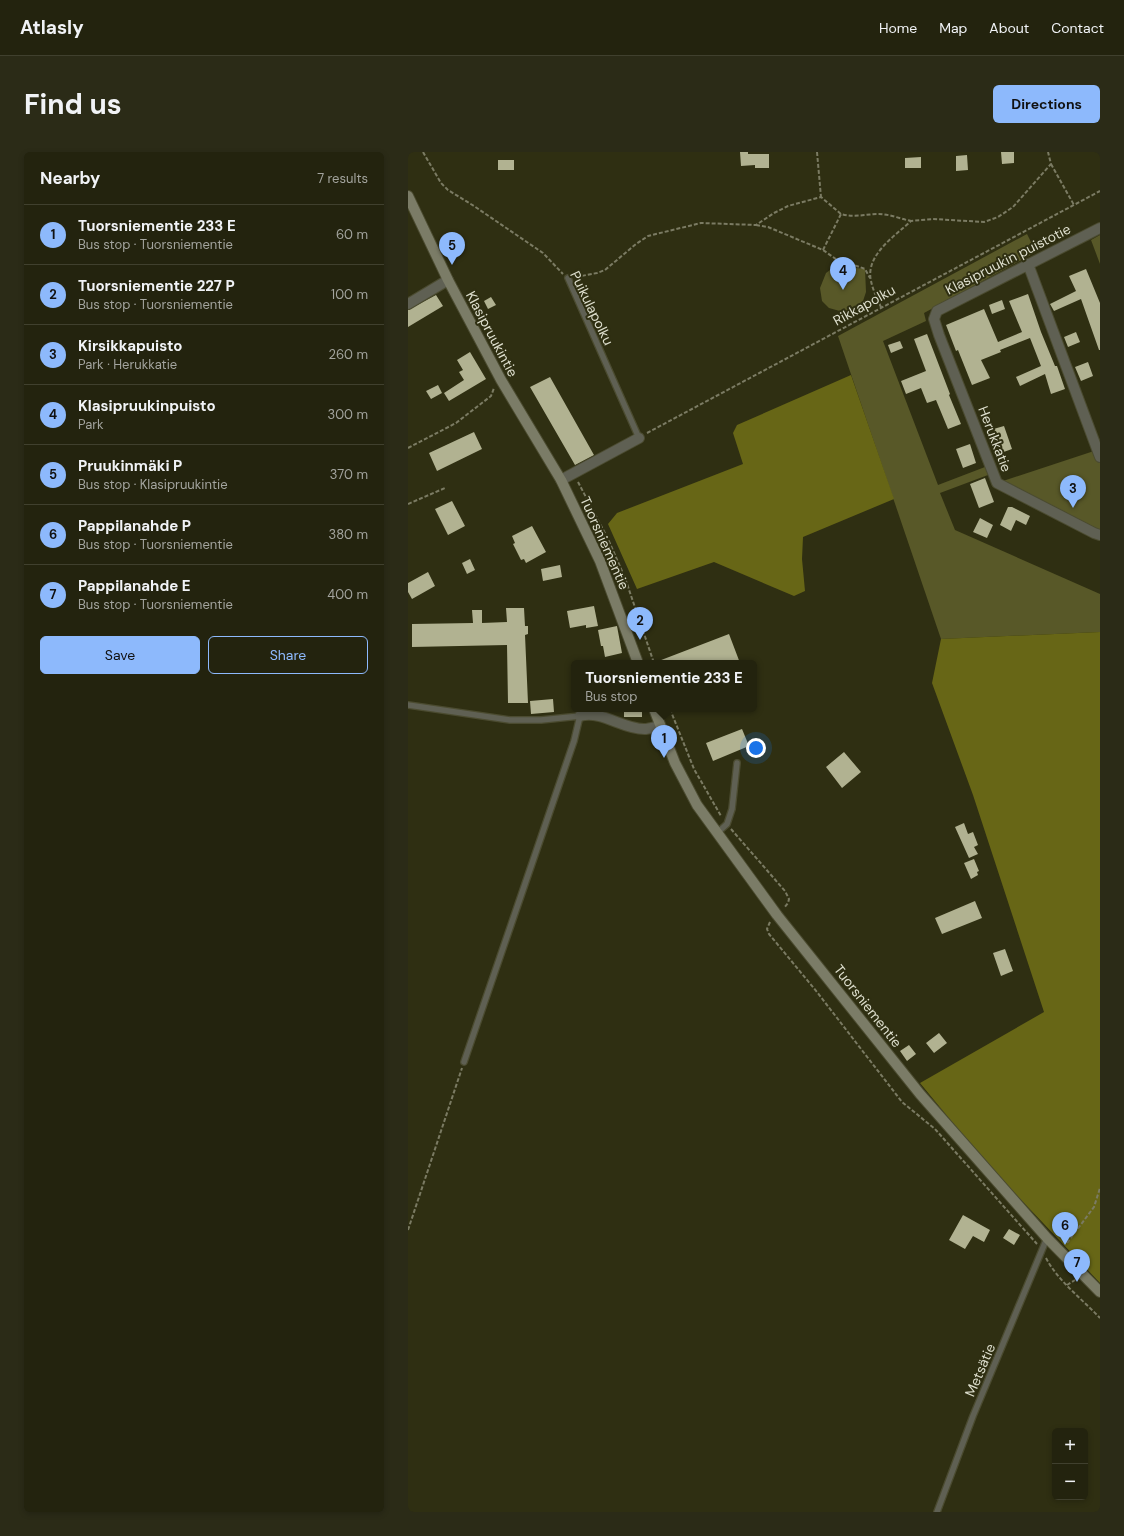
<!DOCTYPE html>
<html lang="en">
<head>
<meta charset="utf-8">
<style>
	:root { --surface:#23230e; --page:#2b2b17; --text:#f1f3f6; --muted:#a3a49e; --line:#40402e; --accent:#8db9fc }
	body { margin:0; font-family:"DM Sans",sans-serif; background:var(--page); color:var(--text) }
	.controls { position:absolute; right:12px; bottom:12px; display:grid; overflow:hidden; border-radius:6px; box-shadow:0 2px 6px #0003 }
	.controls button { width:36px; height:36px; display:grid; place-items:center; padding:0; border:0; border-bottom:1px solid var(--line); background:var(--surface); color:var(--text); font:20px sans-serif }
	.you { position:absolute; left:348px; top:596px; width:14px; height:14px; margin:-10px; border:3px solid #fff; border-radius:50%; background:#1a73e8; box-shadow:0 0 0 6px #1a73e833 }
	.badge { display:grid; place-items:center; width:26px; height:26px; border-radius:50%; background:var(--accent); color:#111; font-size:13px; font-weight:700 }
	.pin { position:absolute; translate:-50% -33px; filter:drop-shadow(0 1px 2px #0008) }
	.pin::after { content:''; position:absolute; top:21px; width:14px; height:12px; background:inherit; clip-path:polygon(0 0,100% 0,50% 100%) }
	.popup { position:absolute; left:163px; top:508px; width:186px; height:52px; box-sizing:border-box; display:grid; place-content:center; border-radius:6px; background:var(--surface); filter:drop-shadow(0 1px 3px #0005); font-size:13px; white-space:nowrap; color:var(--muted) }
	.popup b { font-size:15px; color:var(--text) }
	.popup::after { content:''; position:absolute; left:50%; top:100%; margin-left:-8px; border:8px solid transparent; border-top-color:var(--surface) }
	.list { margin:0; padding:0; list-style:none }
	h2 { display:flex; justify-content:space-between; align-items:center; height:52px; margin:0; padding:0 16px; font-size:17px }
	h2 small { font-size:13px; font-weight:400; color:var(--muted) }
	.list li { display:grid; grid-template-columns:26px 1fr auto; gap:12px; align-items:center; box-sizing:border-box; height:60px; padding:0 16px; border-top:1px solid var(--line) }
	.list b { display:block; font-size:15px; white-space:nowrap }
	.list p { margin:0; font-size:13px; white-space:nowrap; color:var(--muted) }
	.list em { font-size:13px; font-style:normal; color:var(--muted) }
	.actions { display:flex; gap:8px; padding:12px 16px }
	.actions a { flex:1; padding:9px 0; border:1px solid var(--accent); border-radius:6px; text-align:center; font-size:14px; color:var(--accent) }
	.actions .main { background:var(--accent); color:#111 }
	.map { position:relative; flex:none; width:692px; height:1360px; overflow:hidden; border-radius:6px }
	header { display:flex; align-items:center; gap:24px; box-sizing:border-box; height:56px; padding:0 20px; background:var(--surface); border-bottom:1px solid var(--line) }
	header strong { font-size:19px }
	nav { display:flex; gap:22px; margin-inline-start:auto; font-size:14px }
	.intro { display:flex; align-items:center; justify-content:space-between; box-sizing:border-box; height:96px; padding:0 24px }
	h1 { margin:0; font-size:28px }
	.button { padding:10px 18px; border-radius:6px; background:var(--accent); color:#111; font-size:14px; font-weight:700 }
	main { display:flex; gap:24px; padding:0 24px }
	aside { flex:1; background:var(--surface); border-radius:6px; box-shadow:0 2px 6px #0003 }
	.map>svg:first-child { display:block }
</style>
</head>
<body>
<header>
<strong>Atlasly</strong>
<nav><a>Home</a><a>Map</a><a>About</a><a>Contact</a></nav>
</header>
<div class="intro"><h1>Find us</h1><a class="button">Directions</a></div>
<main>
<aside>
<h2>Nearby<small>7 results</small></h2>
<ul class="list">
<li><span class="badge">1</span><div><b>Tuorsniementie 233 E</b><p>Bus stop · Tuorsniementie</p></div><em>60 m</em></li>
<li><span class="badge">2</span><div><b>Tuorsniementie 227 P</b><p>Bus stop · Tuorsniementie</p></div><em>100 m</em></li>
<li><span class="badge">3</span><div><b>Kirsikkapuisto</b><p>Park · Herukkatie</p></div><em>260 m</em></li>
<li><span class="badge">4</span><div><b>Klasipruukinpuisto</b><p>Park</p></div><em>300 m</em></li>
<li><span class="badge">5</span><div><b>Pruukinmäki P</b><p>Bus stop · Klasipruukintie</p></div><em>370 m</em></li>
<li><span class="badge">6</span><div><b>Pappilanahde P</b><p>Bus stop · Tuorsniementie</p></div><em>380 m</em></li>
<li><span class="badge">7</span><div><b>Pappilanahde E</b><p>Bus stop · Tuorsniementie</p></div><em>400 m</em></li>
</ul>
<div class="actions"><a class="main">Save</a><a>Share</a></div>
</aside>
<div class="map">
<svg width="692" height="1360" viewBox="0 0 692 1360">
	<rect width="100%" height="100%" fill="#2f2f12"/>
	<path fill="#585828" d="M619,82L628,100L516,161L518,169L475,189L530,333L577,315L580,323L532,341L547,378L692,442V480L533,487L430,184Z
		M692,83V112L683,88Z
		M426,115H440L457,117L458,140L453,155L439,161L421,156L414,149L412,136L418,121Z
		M689,298L692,305V383L589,331Z"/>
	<path fill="#676616" d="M443,223L486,347L395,385L394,407L397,439L386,444L306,410L229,437L200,372L209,361L335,312L325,281L329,273Z
		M692,480V1131L598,1032L558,987L512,931L636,860L565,643L524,531L533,487Z"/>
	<path fill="#b1b291" d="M332,0H340V2H361V16H347V13L333,14Z
		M593,0H606V11L594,12Z
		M559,3L560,18L548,19V4Z
		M513,5V16H497V6Z
		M90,8H106V18H90Z
		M678,117L692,151V198H691L673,147L646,159L642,152L668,139L661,124Z
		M620,142L633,180L647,214H649L657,237L643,242L637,222L612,234L608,225L633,214L622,186L592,198L593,200L573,208L582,226L564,233L550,198L548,199L538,173L576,157L590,190L614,180L601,149Z
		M28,143L35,154L0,175V158Z
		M83,145L88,153L80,157L76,149Z
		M594,148L597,157L584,162L581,153Z
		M668,180L672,190L660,195L656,185Z
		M519,182L542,242L541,243L553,272L540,277L528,248L519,251L513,236L498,242L493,229L518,219L506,187Z
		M492,189L495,196L483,201L480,193Z
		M62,200L78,227L41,249L36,241L56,228L51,220L55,218L49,208Z
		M680,210L685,224L673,229L667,215Z
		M142,225L186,303L167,313L122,235Z
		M30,233L34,241L23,247L18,239Z
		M596,274L604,297L590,302L582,278Z
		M66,280L74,297L29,319L21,301Z
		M562,292L568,311L555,316L548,297Z
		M577,326L586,350L571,356L562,332Z
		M44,349L57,374L40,383L27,357Z
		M600,355H604L622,364L618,373L608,368L603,379L592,373Z
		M572,366L585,373L579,386L565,380Z
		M124,374L138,400L118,411L116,407L113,408L105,392L107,391L104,384Z
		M62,407L67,418L59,422L54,411Z
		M152,413L154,425L135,429L133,417Z
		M20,420L27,434L4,447L0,440V431Z
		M186,454L190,474L178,476V473L162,476L159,459Z
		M98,456H116L117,474H120V482L117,483L120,551H100L99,493L4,495V472L65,471L64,458H74V471L99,470Z
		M209,474L214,501L197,505L195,494H193L190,478Z
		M321,482L332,511H248V510Z
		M145,547L146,560L123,562L122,549Z
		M216,557H234V565H216Z
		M334,577L341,594L305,609L298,591Z
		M436,600L453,620L434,636L418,615Z
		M556,671L560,682L565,680L570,693L566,695L570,702L561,706L547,675Z
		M566,707L571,719L569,720L570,723L563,727L556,711Z
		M567,749L574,766L534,782L527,766Z
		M597,797L605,819L593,824L585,801Z
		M531,881L539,891L526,901L518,891Z
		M501,893L508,902L499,909L492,899Z
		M555,1063L582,1078L576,1090L565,1084L557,1097L541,1088Z
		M601,1077L612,1083L606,1093L595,1086Z"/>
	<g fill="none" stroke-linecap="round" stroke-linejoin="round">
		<g stroke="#4b4b30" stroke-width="8">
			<path id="service" d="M160,126L231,286
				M0,553L102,568H133L172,564L166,589L56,910
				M309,681L319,672L324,657L329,611
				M529,1360L565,1264L639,1086"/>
		</g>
		<g stroke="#4b4b30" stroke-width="12">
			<path id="minor" d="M692,76L529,159L526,167L531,183L589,331L686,381L692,383
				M620,112L692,305
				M0,152L40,128
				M153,328L231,286
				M172,564C194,558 214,577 236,577C241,577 247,575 252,574"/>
		</g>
		<g stroke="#4b4b30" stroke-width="12">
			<path id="secondary" d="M0,44L40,128L93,228L153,328L192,409L230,511
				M246,557L267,611L289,653L369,763L512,942L639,1086L692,1140"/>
		</g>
		<path stroke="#7b7b63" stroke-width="2" stroke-dasharray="4 2" stroke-linecap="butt" d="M15,0L33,31L40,38L66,54L135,101L155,122
			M409,0L413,45
			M643,12L666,53
			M348,73L360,75L415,98L432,110L446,113L457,117L462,126
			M415,98L433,62C446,66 458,62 471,62C481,62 493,67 503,69
			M168,125L189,121L197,118L228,92L240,84L293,71L348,73L366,61L380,54L413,45L433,62
			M473,155C469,147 465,138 463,129C457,103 487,84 503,69L525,67L576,70L590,65L605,55L643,12L640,0
			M239,281L692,39
			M0,296L48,271L83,244L86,236
			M170,330L200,387L217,426L246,511
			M0,352L37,336
			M262,557L286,617L313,664
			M323,677L377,739L381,747L380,751L376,756
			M362,770L359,777L361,782L409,840L494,950L527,977L629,1092
			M0,1078L54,916
			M659,1091L686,1055L692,1036
			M638,1106C650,1129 674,1147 692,1166
			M659,1133L667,1128"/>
		<use href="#service" stroke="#5f6053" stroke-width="5.5"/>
		<use href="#minor" stroke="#5f6053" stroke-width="10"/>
		<use href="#secondary" stroke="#7b7c67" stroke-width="10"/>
	</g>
	<g text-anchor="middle" stroke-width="4" stroke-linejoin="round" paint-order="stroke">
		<g font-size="14" fill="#dedfce" stroke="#2f2f12">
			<text transform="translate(600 107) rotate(-27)" y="5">Klasipruukin puistotie</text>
			<text transform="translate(456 153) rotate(-29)" y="5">Rikkapolku</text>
			<text transform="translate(184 156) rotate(64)" y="5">Puikulapolku</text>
			<text transform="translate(84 182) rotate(62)" y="5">Klasipruukintie</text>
			<text transform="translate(587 287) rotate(69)" y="5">Herukkatie</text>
			<text transform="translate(197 391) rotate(66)" y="5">Tuorsniementie</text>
			<text transform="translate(460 854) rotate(52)" y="5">Tuorsniementie</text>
			<text transform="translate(572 1218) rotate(-67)" y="5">Metsätie</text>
		</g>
	</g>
</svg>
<div class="controls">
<button>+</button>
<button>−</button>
</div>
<div class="you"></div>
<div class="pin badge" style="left:256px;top:606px">1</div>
<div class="popup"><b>Tuorsniementie 233 E</b>Bus stop</div>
<div class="pin badge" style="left:232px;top:488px">2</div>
<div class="pin badge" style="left:665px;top:356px">3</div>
<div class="pin badge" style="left:435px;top:138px">4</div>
<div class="pin badge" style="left:44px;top:113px">5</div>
<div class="pin badge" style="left:657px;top:1093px">6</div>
<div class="pin badge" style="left:669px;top:1130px">7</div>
</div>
</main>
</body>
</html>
